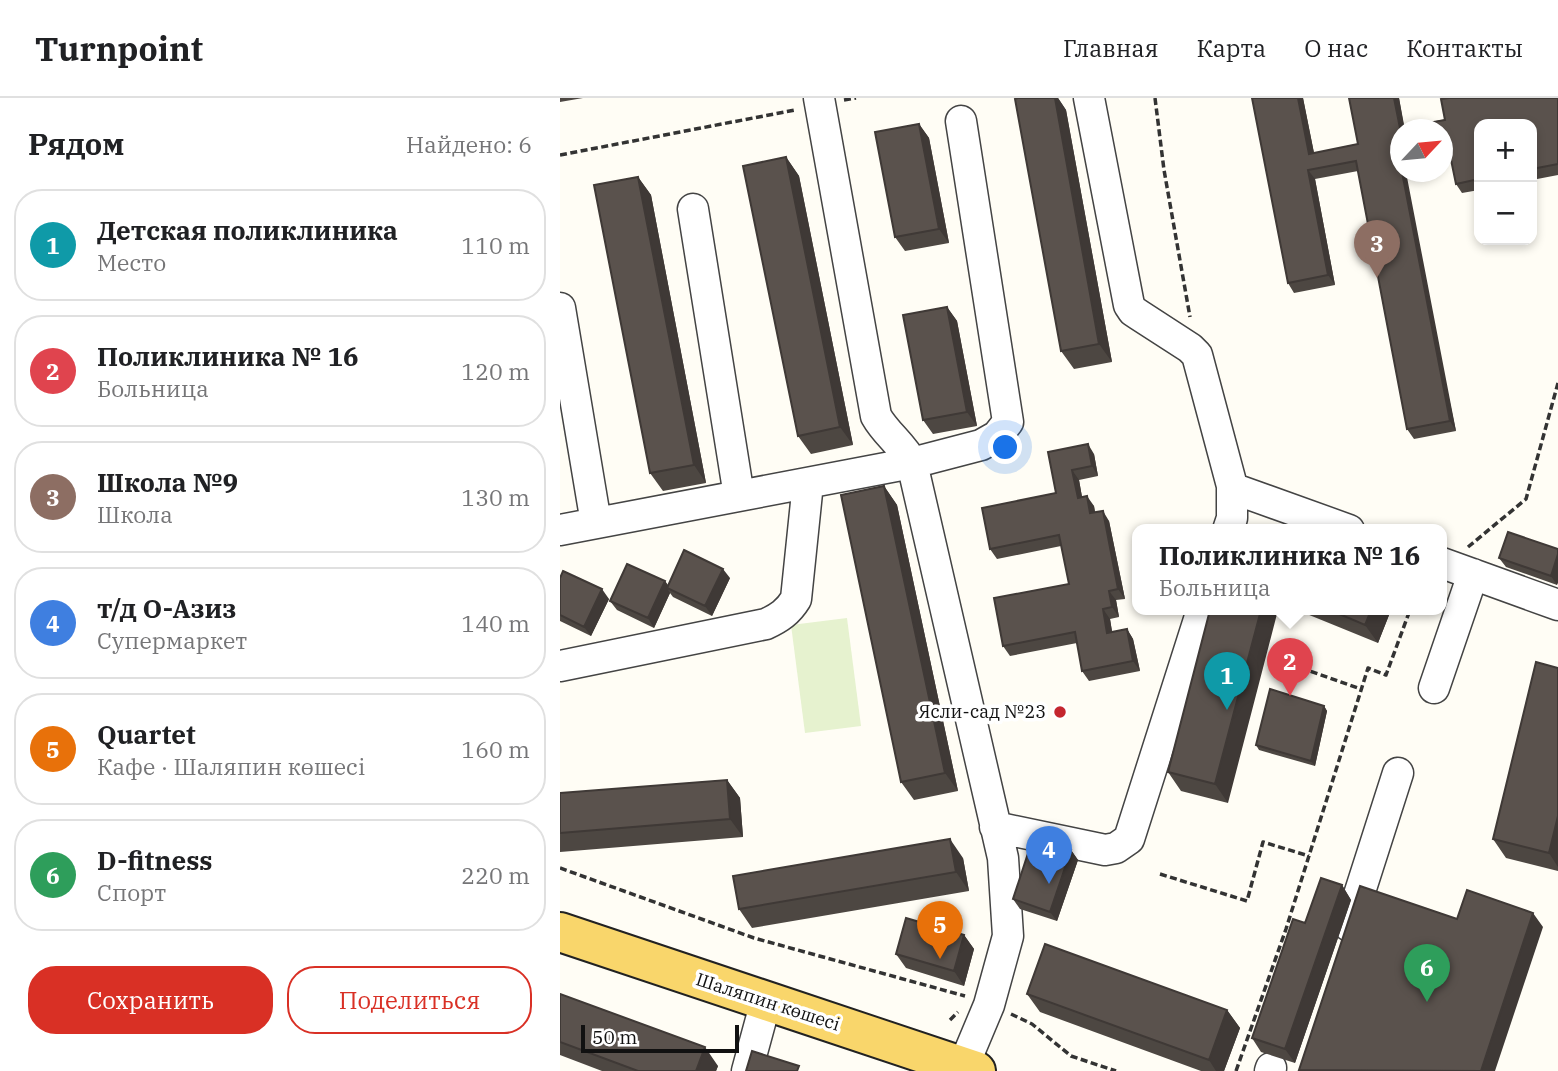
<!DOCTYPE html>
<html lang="ru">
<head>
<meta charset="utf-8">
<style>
	:root { --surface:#fff; --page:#f2f2f2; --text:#202124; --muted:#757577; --line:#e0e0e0; --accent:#d93025 }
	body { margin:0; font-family:"IBM Plex Serif",serif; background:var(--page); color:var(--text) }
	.controls { position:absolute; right:21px; top:21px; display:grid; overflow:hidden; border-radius:14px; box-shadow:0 4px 10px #0003 }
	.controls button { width:63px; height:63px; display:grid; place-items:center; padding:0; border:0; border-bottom:2px solid var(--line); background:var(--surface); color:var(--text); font:35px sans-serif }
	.compass { position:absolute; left:830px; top:21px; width:63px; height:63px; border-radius:50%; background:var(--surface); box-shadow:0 4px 10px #0003; rotate:64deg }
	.scale { position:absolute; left:21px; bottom:18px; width:158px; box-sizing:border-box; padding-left:7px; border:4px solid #111; border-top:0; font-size:19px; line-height:24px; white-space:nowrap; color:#111; -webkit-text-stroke:5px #fff; paint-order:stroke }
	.you { position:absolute; left:446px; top:350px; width:24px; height:24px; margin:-18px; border:5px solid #fff; border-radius:50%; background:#1a73e8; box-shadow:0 0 0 10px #1a73e833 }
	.badge { display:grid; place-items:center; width:46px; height:46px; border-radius:50%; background:var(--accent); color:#fff; font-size:23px; font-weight:700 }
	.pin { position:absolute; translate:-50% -58px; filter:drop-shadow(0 2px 4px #0008) }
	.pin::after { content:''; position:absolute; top:37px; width:24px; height:21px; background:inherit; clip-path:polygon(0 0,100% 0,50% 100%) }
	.popup { position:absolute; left:572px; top:426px; width:315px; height:91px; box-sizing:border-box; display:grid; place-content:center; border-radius:14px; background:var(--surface); filter:drop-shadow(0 2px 5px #0005); font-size:23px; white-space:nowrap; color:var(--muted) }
	.popup b { font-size:26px; color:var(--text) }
	.popup::after { content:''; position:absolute; left:50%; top:100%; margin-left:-14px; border:14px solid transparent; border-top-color:var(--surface) }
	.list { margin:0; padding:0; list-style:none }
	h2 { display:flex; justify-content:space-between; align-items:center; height:91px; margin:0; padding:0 28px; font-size:30px }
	h2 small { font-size:23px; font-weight:400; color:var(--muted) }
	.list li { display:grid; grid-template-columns:46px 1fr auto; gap:21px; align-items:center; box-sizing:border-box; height:112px; margin:0 14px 14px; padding:0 14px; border:2px solid var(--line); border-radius:28px }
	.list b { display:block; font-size:26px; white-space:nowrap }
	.list p { margin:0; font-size:23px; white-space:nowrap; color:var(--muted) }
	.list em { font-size:23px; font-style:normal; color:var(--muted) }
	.actions { display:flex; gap:14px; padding:21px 28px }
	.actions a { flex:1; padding:16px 0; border:2px solid var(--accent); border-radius:28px; text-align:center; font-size:24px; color:var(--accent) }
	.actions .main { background:var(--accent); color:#fff }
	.map { position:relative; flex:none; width:998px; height:973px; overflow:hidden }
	header { display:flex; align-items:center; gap:42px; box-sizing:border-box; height:98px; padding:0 35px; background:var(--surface); border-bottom:2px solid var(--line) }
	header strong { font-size:33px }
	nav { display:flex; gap:38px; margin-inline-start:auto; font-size:24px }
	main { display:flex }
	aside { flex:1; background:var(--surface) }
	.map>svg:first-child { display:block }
</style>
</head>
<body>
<header>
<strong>Turnpoint</strong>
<nav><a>Главная</a><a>Карта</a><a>О нас</a><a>Контакты</a></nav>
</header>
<main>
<aside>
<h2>Рядом<small>Найдено: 6</small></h2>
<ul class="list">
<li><span class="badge" style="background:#0f9aa8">1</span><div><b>Детская поликлиника</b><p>Место</p></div><em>110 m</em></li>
<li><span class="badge" style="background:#e0444e">2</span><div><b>Поликлиника № 16</b><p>Больница</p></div><em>120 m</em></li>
<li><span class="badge" style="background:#8d6e63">3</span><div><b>Школа №9</b><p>Школа</p></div><em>130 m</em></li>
<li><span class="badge" style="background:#3f7fe0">4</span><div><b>т/д О-Азиз</b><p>Супермаркет</p></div><em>140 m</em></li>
<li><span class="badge" style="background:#e8710a">5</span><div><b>Quartet</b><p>Кафе · Шаляпин көшесі</p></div><em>160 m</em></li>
<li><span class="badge" style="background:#2e9e5b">6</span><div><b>D-fitness</b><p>Спорт</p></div><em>220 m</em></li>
</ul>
<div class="actions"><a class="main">Сохранить</a><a>Поделиться</a></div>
</aside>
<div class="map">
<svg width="998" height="973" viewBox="0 0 998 973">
	<rect width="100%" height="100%" fill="#fffdf5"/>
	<path fill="#e6f2cf" d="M287,520L301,628L245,635L231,527Z"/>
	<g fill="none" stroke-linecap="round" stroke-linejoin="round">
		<g stroke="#444" stroke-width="33">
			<path id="minor" d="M259,0L316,318C326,336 343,347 352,365L443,760L448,838L429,907L403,969
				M529,0L569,207L573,213L579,217L630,250L637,257L672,388V420L668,432
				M133,111L179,398
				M0,210L36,425
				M672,390L789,432
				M0,432L352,365L421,347L437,338L448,324L401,23
				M882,465L998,507
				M0,568L206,526C219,520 228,514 236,501L248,385
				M874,590L913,476
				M435,729L545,752L556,750L569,741L642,512
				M789,828L838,675
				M187,973L206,903
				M710,973L711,970"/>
		</g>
		<g stroke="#222" stroke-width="42">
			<path id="major" d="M0,834L416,973"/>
		</g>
		<path stroke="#333" stroke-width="3.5" stroke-dasharray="7 3.5" stroke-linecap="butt" d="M595,0L604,72L630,219
			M284,2L296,0
			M0,57L235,12
			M908,449L966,401L998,285
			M721,563L801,591
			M0,770L194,840L405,898
			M600,776L687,803L703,744L749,758
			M451,916L472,926L511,958L556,973
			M390,922L398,914
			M676,973L726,831L808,570L826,577L850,512"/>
		<use href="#minor" stroke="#fff" stroke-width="30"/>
		<use href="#major" stroke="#f9d66b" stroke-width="38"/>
	</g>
	<path fill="#4d4742" d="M0,0H23L0,4Z
		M458,0H498L506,12L552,264L514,271L501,253Z
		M692,0H743L754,55L798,46L789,0H839L844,29L998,0V77L972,82V26H919V92L902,95L896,86L890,58L883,59V32H841V74L896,333L854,341L847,331L798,73L755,81L775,187L734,195L728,185Z
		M359,26L369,40L389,145L345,153L335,139Z
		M226,59L239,78L293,347L251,356L238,338Z
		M78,79L91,97L146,385L103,393L90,375Z
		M387,209L397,223L417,328L373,336L363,322Z
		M488,354L534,356L538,378L519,382L522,399L534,408L535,415L549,423L565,501L556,502L559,519L550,521L552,534L567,531L573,541L580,573L529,583L522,573L517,545L450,558L443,548L509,486L501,448L437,461L430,451L496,395Z
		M324,388L337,407L398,693L354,702L341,684Z
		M998,451L997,487L946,469L939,460Z
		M0,480L49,501L31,538L0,523Z
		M170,480L152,518L113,499L110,495L94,530L57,512L50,503L105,483L108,487Z
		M650,512L668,705L621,693L608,674Z
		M737,512H831L818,545Z
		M998,570V773L946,760L933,741Z
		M764,608L767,613L755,668L699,652L696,647Z
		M167,682L180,700L183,739L0,754V695Z
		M511,752L518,762L497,823L460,811L453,801Z
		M403,760L409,793L192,830L179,811Z
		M782,787L791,802L735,965L701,954L692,940Z
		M404,837L414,851L404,888L346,870L336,856Z
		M0,896L158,968L156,973H42L0,957Z
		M467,896L667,912L680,930L664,973H641L480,914Z"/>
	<path fill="#3f3936" d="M495,0H498L506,12L552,264L539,246Z
		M738,0H743L756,65L749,56Z
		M834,0H839L845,32L840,30Z
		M359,26L369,40L389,145L379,131Z
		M226,59L239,78L293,347L280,329Z
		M748,72L755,81L775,187L768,177Z
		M842,74H846L896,333L890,323Z
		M78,79L91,97L146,385L134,367Z
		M387,209L397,223L417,328L407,314Z
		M528,346L534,356L538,378L532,368Z
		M512,372L519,382L524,410L518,400Z
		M324,388L337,407L398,693L385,675Z
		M527,398L534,408L537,425L530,415Z
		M543,413L549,423L565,501L558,491Z
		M998,456V485L997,487L991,478Z
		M163,471L170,480L152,518L145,508Z
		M105,483L110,491L107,490L110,495L94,530L88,520Z
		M42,491L49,501L31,538L24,529Z
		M549,493L556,502L559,519L552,509Z
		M543,511L550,521L554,545L547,535Z
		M701,512H718L668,705L655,686Z
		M811,512H831L818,545L805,527Z
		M567,531L573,541L580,573L573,563Z
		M764,608L767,613L755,668L751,663Z
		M167,682L180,700L183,739L170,721Z
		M998,718V769L989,755Z
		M390,741L403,760L409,793L396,774Z
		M511,752L518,762L497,823L490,814Z
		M782,787L791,802L735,965L725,951Z
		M973,815L983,829L935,973H921Z
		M404,837L414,851L404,888L394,873Z
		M667,912L680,930L664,973H656L649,962Z
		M145,949L158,968L156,973H136Z"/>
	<path fill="#5a524d" stroke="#3f3936" stroke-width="2" d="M458,0H495L539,246L501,253L455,1Z
		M692,0H738L749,56L798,46L789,0H834L840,30L885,22L881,1L889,0H998V66L972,71V26H919V81L896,86L888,47L883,48V32H841V56H838L841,74H842L890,323L847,331L796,63L748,72L768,177L728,185Z
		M359,26L379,131L335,139L315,34Z
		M226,59L280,329L238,338L183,68Z
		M78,79L134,367L90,375L34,87Z
		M387,209L407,314L363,322L343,217Z
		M528,346L532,368L512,372L518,400L527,398L530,415L543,413L558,491L549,493L552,509L543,511L547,535L567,531L573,563L522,573L515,534L443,548L434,500L509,486L499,437L430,451L422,410L496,395L488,354Z
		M324,388L385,675L341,684L281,397Z
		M948,434L998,451V456L991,478L939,460Z
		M124,452L163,471L145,508L107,490Z
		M67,466L105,483L88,520L50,503Z
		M3,473L42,491L24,529L0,517V480Z
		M650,512H701L655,686L608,674Z
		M770,512H811L805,527Z
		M976,564L998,570V718L989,755L933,741Z
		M710,591L764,608L751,663L696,647Z
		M167,682L170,721L0,735V695Z
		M473,740L511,752L490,814L453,801Z
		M390,741L396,774L179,811L173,778Z
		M761,780L782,787L725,951L692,940L733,821L745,825Z
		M800,788L897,821L907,792L973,815L921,973L739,972Z
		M346,820L404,837L394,873L336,856Z
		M485,846L667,912L649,962L467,896Z
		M0,896L145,949L136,973H78L0,944Z
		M192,953L239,968L237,973H186Z"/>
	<circle fill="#c4262e" stroke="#fff" stroke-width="2.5" cx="500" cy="614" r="7"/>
	<g text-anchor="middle" stroke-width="7" stroke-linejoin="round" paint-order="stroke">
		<g font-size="18" fill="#111" stroke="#fff" text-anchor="end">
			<text x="486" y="620">Ясли-сад №23</text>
		</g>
		<g font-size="18" fill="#111" stroke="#fff">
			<text transform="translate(208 904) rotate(18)" y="6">Шаляпин көшесі</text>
		</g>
	</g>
</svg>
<div class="controls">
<button>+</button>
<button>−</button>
</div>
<svg class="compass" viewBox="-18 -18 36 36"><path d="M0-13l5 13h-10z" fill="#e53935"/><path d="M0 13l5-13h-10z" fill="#757577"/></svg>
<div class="scale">50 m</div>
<div class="you"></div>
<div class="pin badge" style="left:667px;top:612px;background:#0f9aa8">1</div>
<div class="pin badge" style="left:730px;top:598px;background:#e0444e">2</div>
<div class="popup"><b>Поликлиника № 16</b>Больница</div>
<div class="pin badge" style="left:817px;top:180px;background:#8d6e63">3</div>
<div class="pin badge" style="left:489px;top:786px;background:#3f7fe0">4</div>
<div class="pin badge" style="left:380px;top:861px;background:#e8710a">5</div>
<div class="pin badge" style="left:867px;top:904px;background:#2e9e5b">6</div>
</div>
</main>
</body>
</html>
